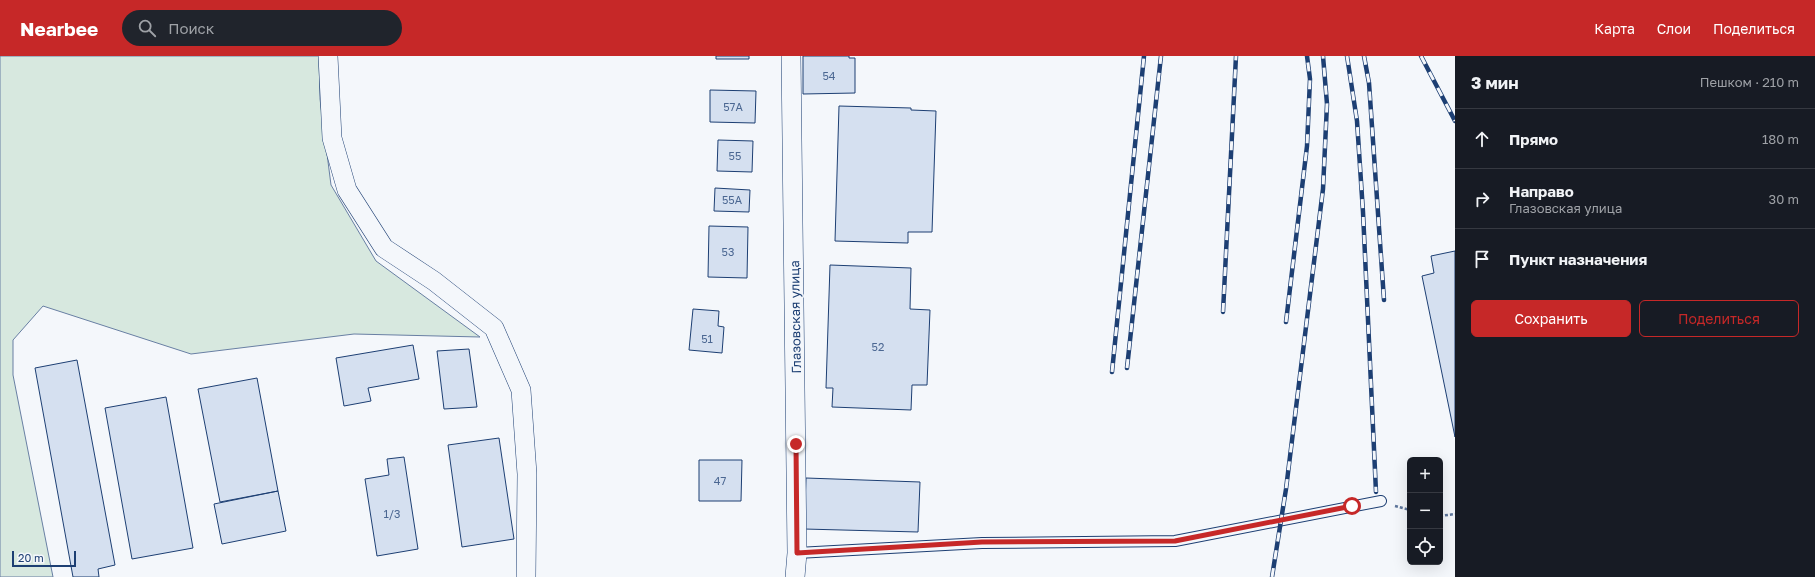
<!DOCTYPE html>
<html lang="ru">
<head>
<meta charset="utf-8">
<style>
	:root { --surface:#171b24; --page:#20242c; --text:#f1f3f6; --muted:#9ea1a6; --line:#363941; --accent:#c62828 }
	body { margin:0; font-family:"Golos Text",sans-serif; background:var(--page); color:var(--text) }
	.controls { position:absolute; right:12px; bottom:12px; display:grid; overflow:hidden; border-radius:6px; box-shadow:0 4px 16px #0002 }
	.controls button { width:36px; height:36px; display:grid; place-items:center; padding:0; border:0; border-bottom:1px solid var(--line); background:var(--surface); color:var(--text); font:20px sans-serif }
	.scale { position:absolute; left:12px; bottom:10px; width:64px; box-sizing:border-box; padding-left:4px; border:2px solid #1d3f73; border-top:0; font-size:11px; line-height:14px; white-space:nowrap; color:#1d3f73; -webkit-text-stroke:3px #f4f7fb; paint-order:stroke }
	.stop { position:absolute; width:12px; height:12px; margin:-9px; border:3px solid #c62828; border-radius:50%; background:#fff }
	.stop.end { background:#c62828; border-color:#fff; box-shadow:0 1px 4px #0008 }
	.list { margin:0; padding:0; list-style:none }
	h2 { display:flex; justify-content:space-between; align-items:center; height:52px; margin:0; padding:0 16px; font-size:17px }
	h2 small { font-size:13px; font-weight:400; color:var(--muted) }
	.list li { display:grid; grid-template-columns:26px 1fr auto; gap:12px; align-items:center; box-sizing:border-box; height:60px; padding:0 16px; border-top:1px solid var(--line) }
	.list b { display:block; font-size:15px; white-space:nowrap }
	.list p { margin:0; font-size:13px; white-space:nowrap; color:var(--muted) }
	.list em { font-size:13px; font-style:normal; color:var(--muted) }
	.actions { display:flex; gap:8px; padding:12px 16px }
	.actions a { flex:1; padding:9px 0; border:1px solid var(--accent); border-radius:6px; text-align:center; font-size:14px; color:var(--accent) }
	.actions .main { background:var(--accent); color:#fff }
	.icon { flex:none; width:22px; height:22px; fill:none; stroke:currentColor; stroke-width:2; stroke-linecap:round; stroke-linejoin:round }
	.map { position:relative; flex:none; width:1455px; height:521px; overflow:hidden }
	header { display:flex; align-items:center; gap:24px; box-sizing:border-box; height:56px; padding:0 20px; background:var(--accent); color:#fff }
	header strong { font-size:19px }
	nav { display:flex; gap:22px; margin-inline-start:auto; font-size:14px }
	.search { width:280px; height:36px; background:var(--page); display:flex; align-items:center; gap:10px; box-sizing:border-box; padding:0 14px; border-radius:22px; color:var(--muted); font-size:15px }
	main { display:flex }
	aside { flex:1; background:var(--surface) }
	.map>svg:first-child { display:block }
</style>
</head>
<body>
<header>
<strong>Nearbee</strong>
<div class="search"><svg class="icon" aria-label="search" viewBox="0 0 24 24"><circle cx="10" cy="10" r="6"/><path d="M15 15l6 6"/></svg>Поиск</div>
<nav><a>Карта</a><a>Слои</a><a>Поделиться</a></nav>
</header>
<main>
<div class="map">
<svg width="1455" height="521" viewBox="0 0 1455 521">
	<rect width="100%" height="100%" fill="#f4f7fb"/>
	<path fill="#d7e8df" stroke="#687fa3" d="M0,0H319L320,43L331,129L376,205L480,281L354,278L191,298L43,250L13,284V319L53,521H0Z"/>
	<path fill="#d5e0f0" stroke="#1d3f73" d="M716,0H749V3H716Z
		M803,0H849V2H855V37L803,38Z
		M710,34L756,35L755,67L710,66Z
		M839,50L911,52V54L936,55L932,176H908V187L835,185Z
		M718,84L753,85L752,116L717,115Z
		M715,132L750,134L749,156L714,155Z
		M709,170L748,171L747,222L708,221Z
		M1455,195V381L1422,220L1434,217L1431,200Z
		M830,209L911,212L910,253L930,254L927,329H912L911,354L832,351L833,332H826Z
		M693,253L719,255L718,270L724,271L722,297L689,294Z
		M413,289L419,323L368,332L371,345L344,350L336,302Z
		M469,293L477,351L444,353L437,295Z
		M77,304L115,509L98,513L99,521H73L35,312Z
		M257,322L278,435L220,446L198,333Z
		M166,341L193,492L132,503L105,352Z
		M499,382L514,483L462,491L448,389Z
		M404,401L418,493L377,500L365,423L389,419L387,403Z
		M699,404H742L741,445H699Z
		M806,422L920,426L918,476L804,473Z
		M278,435L286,475L222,488L214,448Z"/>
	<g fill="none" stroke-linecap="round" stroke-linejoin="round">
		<g stroke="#1d3f73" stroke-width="12">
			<path id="lane" d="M797,497L982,487L1175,485L1381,445"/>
		</g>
		<g stroke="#1d3f73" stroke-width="20">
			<path id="street" d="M328,0L332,82L347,134L384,192L434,225L494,272L521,334L527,418L526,521
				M791,0L797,497L795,521"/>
		</g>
		<path stroke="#5e769c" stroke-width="2.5" stroke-dasharray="3 2" stroke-linecap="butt" d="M1395,450L1410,454
			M1440,460L1455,458"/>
		<use href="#lane" stroke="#f4f7fb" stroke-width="10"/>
		<use href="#street" stroke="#f4f7fb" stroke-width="19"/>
		<g stroke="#1d3f73" stroke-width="4.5">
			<path id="rail" d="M1347,0L1357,65L1363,156L1376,436
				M1364,0L1369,27L1384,244
				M1421,0L1455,65
				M1223,256L1236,0
				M1286,266L1307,90L1310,23L1307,0
				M1127,312L1161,0
				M1112,316L1144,0
				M1272,521L1286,433L1323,133L1327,48L1323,0"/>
		</g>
		<use href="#rail" stroke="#f4f7fb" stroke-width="3" stroke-dasharray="9" stroke-linecap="butt"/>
	</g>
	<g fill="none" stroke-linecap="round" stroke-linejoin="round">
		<path stroke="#c62828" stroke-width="5" d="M796,388L797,497L982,486L1175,485L1352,450"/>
	</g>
	<g text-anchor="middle" stroke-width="3" stroke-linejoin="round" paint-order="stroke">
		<g font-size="11" fill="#4b6792">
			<text x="829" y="24">54</text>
			<text x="733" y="55">57А</text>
			<text x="735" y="104">55</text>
			<text x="732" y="148">55А</text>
			<text x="728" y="200">53</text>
			<text x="707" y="287">51</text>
			<text x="878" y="295">52</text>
			<text x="720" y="429">47</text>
			<text x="392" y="462">1/3</text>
		</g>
		<g font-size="13" fill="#1d3f73" stroke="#f4f7fb">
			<text transform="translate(795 261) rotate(-91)" y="5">Глазовская улица</text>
		</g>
	</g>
</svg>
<div class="controls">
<button>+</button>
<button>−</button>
<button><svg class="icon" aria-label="locate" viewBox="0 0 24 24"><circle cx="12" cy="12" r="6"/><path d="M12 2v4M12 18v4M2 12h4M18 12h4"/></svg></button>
</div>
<div class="scale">20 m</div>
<div class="stop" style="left:1352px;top:450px"></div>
<div class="stop end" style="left:796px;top:388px"></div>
</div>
<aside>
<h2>3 мин<small>Пешком · 210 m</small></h2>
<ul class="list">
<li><svg class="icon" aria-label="ahead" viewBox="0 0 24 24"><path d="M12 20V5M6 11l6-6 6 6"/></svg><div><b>Прямо</b></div><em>180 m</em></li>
<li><svg class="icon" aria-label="right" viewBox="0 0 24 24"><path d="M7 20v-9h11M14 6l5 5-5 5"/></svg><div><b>Направо</b><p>Глазовская улица</p></div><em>30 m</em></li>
<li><svg class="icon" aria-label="arrive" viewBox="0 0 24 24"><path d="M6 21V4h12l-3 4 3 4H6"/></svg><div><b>Пункт назначения</b></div></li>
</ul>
<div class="actions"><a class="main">Сохранить</a><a>Поделиться</a></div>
</aside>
</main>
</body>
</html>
